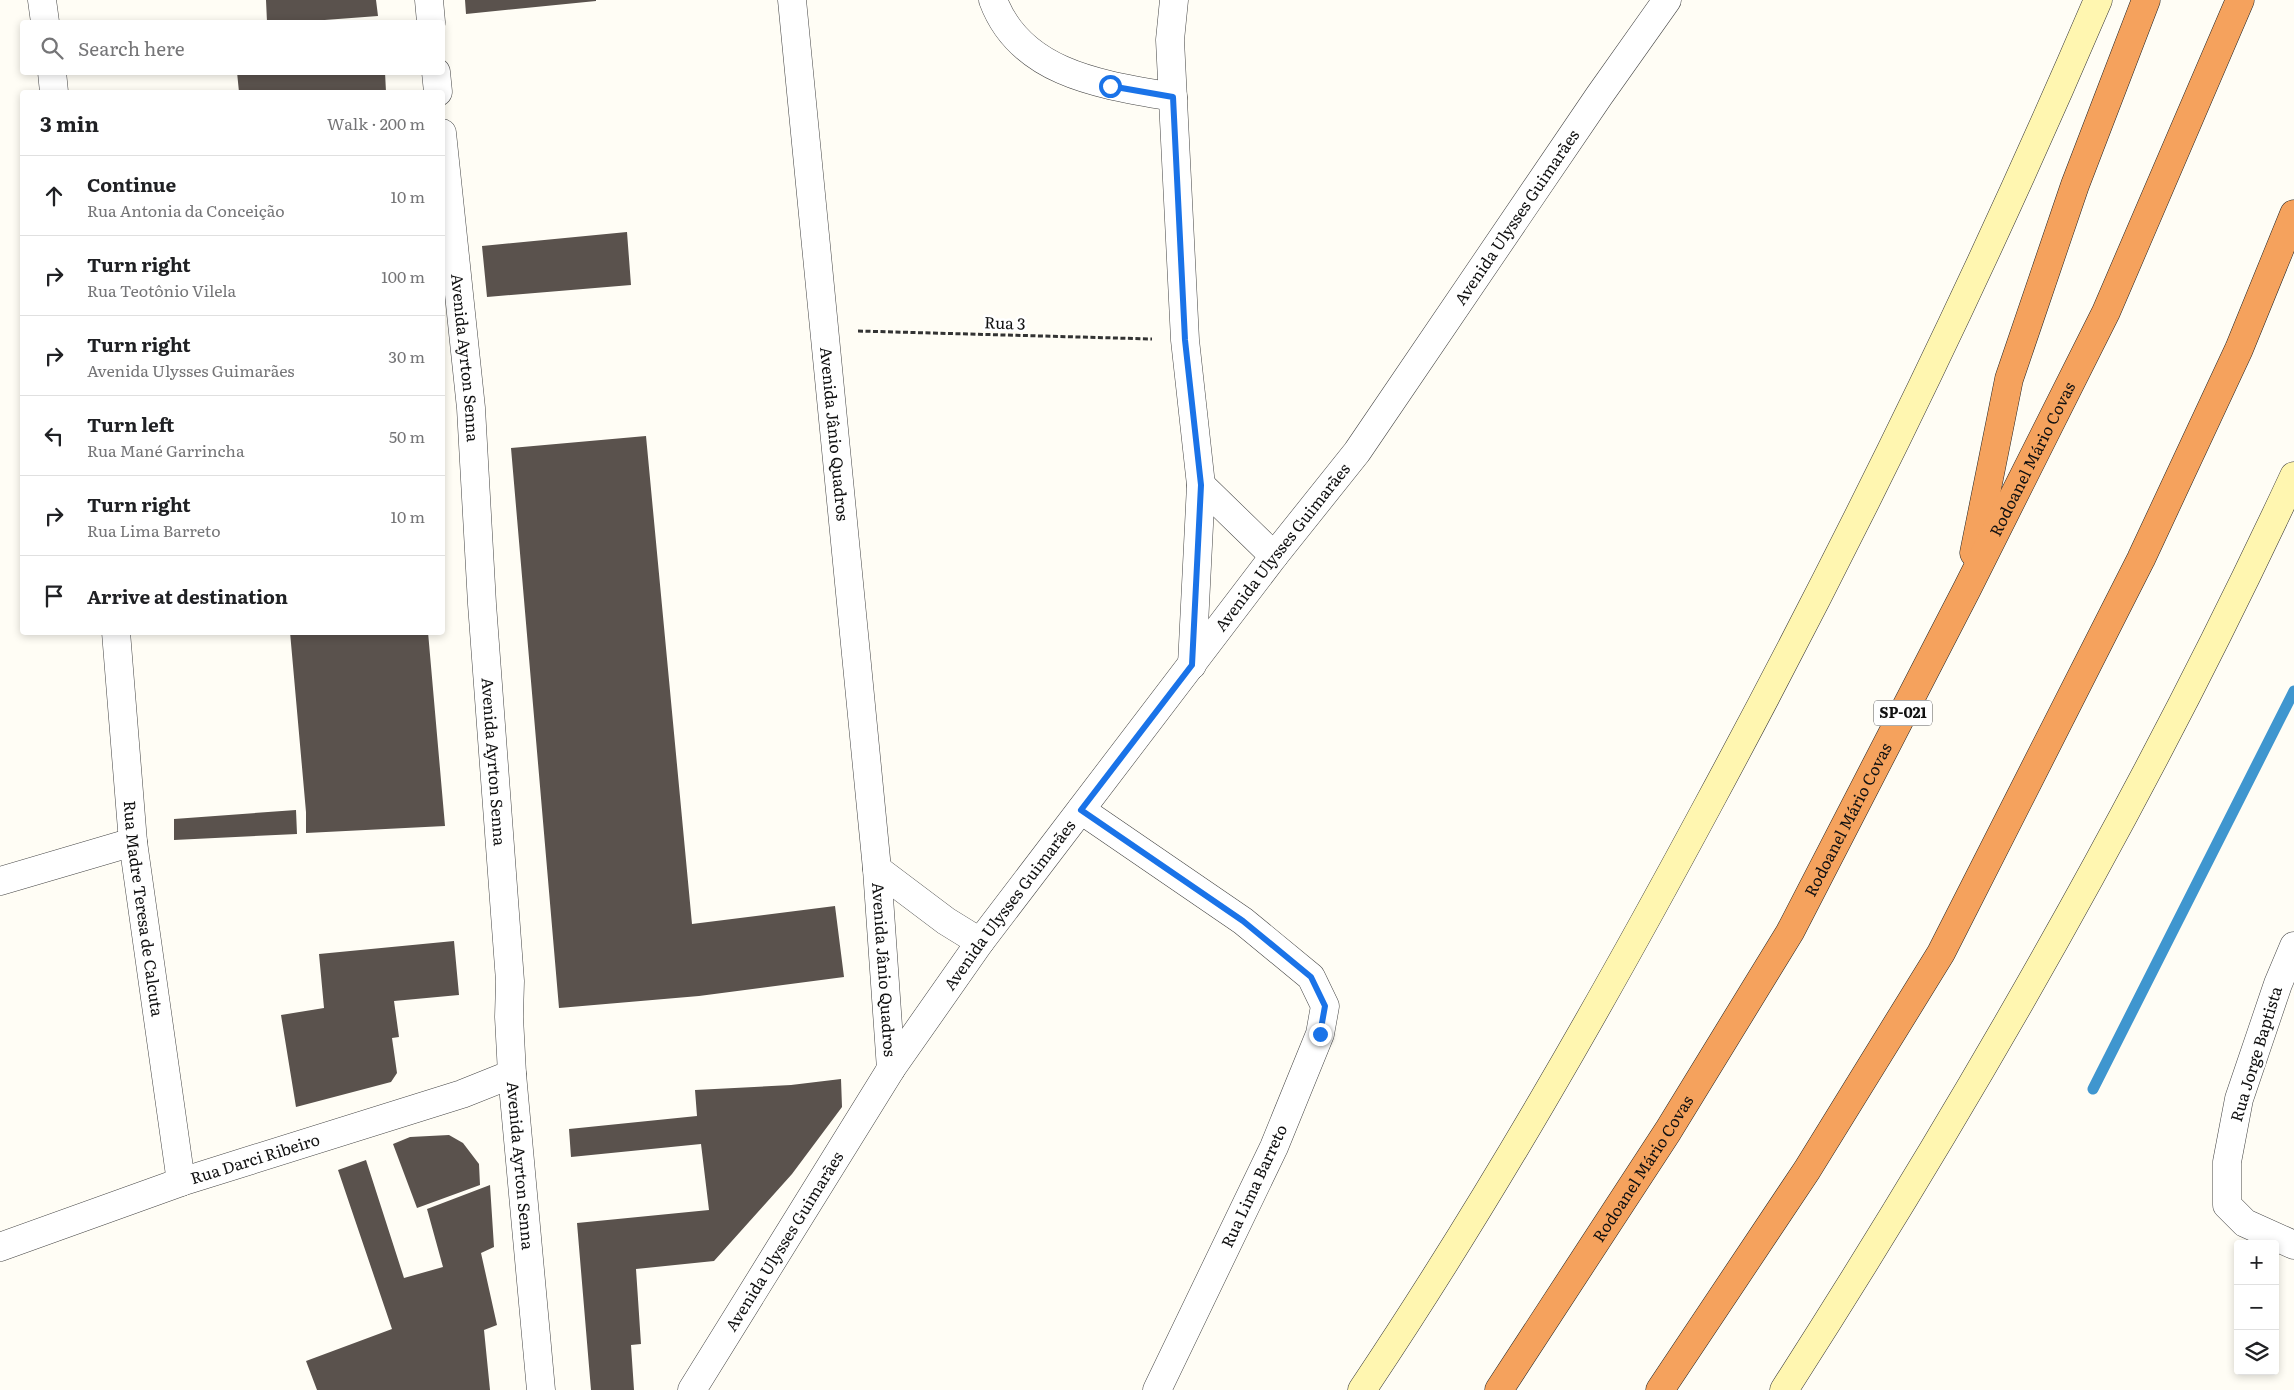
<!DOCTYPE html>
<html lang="en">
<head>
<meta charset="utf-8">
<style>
	:root { --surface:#fff; --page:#f2f2f2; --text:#202124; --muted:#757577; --line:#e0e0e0 }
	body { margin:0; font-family:Literata,serif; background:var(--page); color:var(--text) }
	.controls { position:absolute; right:15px; bottom:15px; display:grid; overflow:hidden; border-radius:5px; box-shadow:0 2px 8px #0003 }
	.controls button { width:45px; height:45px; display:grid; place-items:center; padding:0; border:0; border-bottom:1px solid var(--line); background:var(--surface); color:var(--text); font:25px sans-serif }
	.stop { position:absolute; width:15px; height:15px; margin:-11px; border:4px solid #1a73e8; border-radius:50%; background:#fff }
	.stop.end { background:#1a73e8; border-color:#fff; box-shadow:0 1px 5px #0008 }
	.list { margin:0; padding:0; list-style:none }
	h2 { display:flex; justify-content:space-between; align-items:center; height:65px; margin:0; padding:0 20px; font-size:21px }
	h2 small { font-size:16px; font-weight:400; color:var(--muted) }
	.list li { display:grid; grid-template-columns:32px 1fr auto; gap:15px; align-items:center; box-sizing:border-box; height:80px; padding:0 20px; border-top:1px solid var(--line) }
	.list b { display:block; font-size:19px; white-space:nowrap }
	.list p { margin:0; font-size:16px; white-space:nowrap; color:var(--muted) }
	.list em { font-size:16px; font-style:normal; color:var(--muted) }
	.icon { flex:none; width:28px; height:28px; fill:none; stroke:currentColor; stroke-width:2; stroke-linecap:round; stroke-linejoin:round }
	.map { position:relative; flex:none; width:2294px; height:1390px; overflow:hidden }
	.search { position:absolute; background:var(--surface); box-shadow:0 2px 8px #0003; left:20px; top:20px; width:425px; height:55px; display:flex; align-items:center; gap:12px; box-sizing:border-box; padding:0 18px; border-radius:5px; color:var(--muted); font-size:19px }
	.panel { position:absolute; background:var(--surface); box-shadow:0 2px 8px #0003; left:20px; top:90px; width:425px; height:545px; border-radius:5px }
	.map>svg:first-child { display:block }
</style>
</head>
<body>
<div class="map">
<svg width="2294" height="1390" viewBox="0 0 2294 1390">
	<rect width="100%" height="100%" fill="#fffdf5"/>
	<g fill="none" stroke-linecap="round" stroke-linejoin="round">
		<path stroke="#3f96cf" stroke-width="11" d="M2093,1089L2294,691"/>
	</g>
	<path fill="#5a524d" d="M266,0H376L378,16L298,22H267Z
		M465,0H596V1L466,14Z
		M237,72H385L386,92H239Z
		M627,232L631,285L487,297L482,246Z
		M646,436L692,924L835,906L844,977L699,996L559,1008L511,448Z
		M290,632H428L445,826L306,833V812Z
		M296,810L297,834L174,840V819Z
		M454,941L459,995L394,1001L399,1037L392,1038L397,1073L391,1082L296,1107L281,1015L324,1008L319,954Z
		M841,1079L842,1107L792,1174L714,1261L636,1269L641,1344L631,1345L634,1390H591L577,1223L709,1210L701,1144L571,1157L569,1129L697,1116L695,1090L791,1085Z
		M449,1135L463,1143L479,1164L480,1185L417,1208L393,1144L410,1137Z
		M366,1160L404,1278L443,1267L427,1209L490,1185L494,1247L481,1253L497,1325L484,1330L490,1390H317L306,1361L392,1329L338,1170Z"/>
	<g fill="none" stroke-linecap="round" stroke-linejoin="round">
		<g stroke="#444" stroke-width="29">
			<g id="street">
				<path d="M42,0L45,22"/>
				<path d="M429,0L431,22"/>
				<path id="s1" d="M792,0L877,869L891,1069"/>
				<path d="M993,0C1021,75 1104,85 1173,97"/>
				<path d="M1174,0L1170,40L1185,340L1201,485L1192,665"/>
				<path d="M52,72L54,92"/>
				<path d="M436,72L438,92"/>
				<path id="s2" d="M442,133L471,408L482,604L510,981L509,1017L512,1074L541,1390"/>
				<path d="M1201,485L1274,556"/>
				<path id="s3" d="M116,632L133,842L181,1182"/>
				<path d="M1081,810L1243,921L1311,977L1325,1006L1320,1034L1274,1147L1157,1390"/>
				<path d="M877,869L946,921L980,942"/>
				<path d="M0,881L133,842"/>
				<path d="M2294,946L2278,984L2239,1099L2227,1162V1205L2245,1223L2294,1245"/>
				<path id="s4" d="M0,1247L181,1182L462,1094L512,1074"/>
				<path id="s5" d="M692,1390L891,1069L980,942L1274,556L1357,452L1599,96L1667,0"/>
			</g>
		</g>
		<g stroke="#333" stroke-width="29">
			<path id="secondary" d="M1362,1390C1488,1202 1601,1004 1708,805C1850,542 1981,274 2098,0
				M1784,1390C1972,1097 2147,792 2294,476"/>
		</g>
		<g stroke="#222" stroke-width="29">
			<g id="highway">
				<path d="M1974,553L2009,379L2075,185L2146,0"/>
				<path id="s6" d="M1499,1390L1668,1131L1790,932L1967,589L2106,312L2240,0"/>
				<path d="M1660,1390L1807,1170L1941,953L2141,559L2239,349L2294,214"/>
			</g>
		</g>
		<path stroke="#333" stroke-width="3" stroke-dasharray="5 2.5" stroke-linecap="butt" d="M858,331L1152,339"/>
		<use href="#street" stroke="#fff" stroke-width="28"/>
		<use href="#secondary" stroke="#fff6b0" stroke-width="28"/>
		<use href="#highway" stroke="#f5a25d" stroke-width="28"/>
	</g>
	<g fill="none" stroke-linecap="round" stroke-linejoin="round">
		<path stroke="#1a73e8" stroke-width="6" d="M1110,86L1173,97L1185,340L1201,485L1192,665L1081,810L1243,921L1311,977L1325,1006L1320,1034"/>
	</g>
	<g text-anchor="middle" stroke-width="5" stroke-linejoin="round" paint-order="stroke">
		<rect fill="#fff" stroke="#585858" stroke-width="1" x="1874" y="700.5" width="58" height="25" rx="4"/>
		<g font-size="15" font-weight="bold" fill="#111">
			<text x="1903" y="718">SP-021</text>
		</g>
		<g font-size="16" fill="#111" stroke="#fff">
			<text dy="6" stroke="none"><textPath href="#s5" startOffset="1435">Avenida Ulysses Guimarães</textPath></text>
			<text transform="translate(1005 323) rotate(2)" y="6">Rua 3</text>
			<text dy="6" stroke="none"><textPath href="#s2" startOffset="226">Avenida Ayrton Senna</textPath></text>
			<text dy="6" stroke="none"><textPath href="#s1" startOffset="436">Avenida Jânio Quadros</textPath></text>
			<text dy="6" stroke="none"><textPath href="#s6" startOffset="1074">Rodoanel Mário Covas</textPath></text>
			<text dy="6" stroke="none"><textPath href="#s5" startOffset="1030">Avenida Ulysses Guimarães</textPath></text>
			<text dy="6" stroke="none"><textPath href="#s2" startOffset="631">Avenida Ayrton Senna</textPath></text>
			<text dy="6" stroke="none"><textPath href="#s6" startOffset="669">Rodoanel Mário Covas</textPath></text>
			<text dy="6" stroke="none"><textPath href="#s5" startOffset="580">Avenida Ulysses Guimarães</textPath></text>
			<text dy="6" stroke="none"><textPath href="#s3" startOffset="278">Rua Madre Teresa de Calcuta</textPath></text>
			<text dy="6" stroke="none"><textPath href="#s1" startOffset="974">Avenida Jânio Quadros</textPath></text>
			<text transform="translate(2256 1054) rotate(-73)" y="6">Rua Jorge Baptista</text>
			<text dy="6" stroke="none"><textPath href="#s4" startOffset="270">Rua Darci Ribeiro</textPath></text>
			<text dy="6" stroke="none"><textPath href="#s2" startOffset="1036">Avenida Ayrton Senna</textPath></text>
			<text dy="6" stroke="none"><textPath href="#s6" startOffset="264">Rodoanel Mário Covas</textPath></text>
			<text transform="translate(1254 1186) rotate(-65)" y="6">Rua Lima Barreto</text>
			<text dy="6" stroke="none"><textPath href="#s5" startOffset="175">Avenida Ulysses Guimarães</textPath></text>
		</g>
	</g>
</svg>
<div class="controls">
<button>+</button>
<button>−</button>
<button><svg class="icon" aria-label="layers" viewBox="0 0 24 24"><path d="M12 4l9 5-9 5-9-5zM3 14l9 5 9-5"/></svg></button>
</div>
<div class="stop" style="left:1110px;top:86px"></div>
<div class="stop end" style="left:1320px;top:1034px"></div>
<div class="search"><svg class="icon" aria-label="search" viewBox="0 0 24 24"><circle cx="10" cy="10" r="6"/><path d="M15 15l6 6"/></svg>Search here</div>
<section class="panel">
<h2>3 min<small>Walk · 200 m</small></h2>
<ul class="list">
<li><svg class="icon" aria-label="ahead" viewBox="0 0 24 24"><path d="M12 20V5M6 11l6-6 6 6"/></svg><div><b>Continue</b><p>Rua Antonia da Conceição</p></div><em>10 m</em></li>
<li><svg class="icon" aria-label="right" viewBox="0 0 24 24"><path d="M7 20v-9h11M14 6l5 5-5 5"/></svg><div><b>Turn right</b><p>Rua Teotônio Vilela</p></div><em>100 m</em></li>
<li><svg class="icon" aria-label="right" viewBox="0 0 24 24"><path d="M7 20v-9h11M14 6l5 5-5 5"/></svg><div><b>Turn right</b><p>Avenida Ulysses Guimarães</p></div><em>30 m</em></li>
<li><svg class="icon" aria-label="left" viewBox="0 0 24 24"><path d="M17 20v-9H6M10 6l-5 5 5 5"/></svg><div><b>Turn left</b><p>Rua Mané Garrincha</p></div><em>50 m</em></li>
<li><svg class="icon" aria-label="right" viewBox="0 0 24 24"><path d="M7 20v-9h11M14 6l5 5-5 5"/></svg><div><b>Turn right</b><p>Rua Lima Barreto</p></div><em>10 m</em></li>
<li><svg class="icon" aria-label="arrive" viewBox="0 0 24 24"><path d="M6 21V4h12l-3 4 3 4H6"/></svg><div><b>Arrive at destination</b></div></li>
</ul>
</section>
</div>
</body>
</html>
